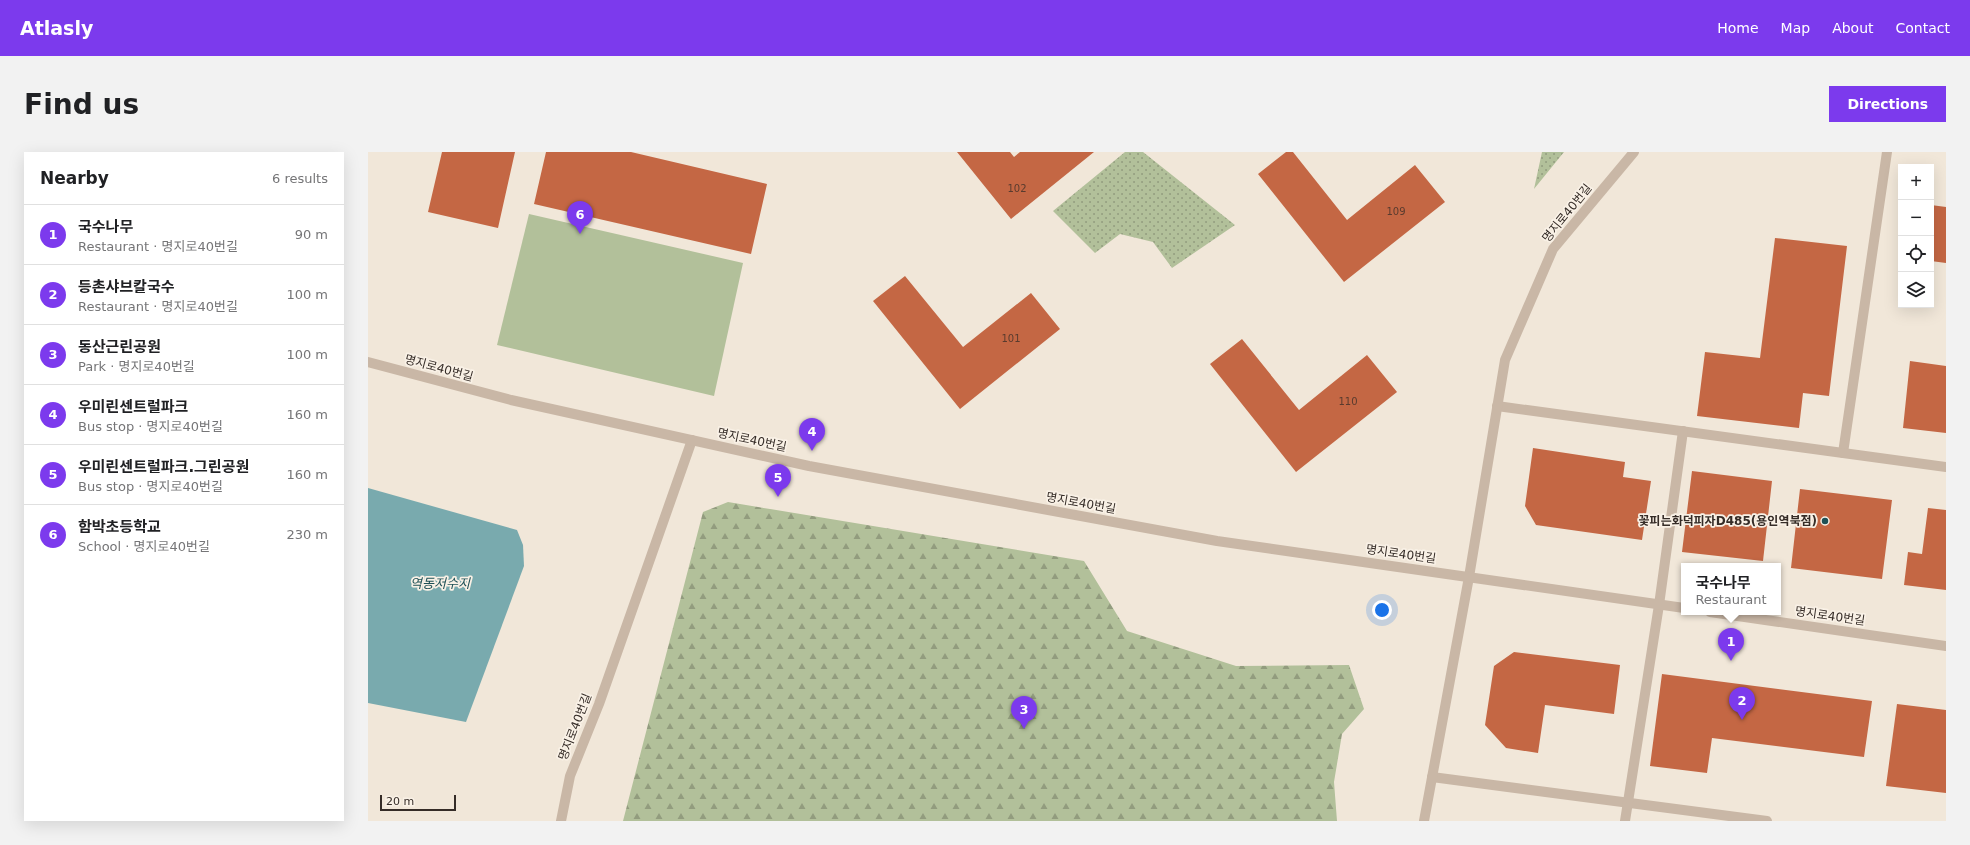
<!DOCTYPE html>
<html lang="en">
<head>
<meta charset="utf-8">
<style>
	:root { --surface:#fff; --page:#f2f2f2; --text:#202124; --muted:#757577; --line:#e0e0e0; --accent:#7c3aed }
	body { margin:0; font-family:"DejaVu Sans","Noto Sans KR",sans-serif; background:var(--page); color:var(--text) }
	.controls { position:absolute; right:12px; top:12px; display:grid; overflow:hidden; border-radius:0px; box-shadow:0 4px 16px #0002 }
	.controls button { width:36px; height:36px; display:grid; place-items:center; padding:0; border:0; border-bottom:1px solid var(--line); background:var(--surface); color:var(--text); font:20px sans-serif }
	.scale { position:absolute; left:12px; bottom:10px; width:76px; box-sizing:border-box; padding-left:4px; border:2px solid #352c27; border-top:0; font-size:11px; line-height:14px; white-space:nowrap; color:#352c27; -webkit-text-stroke:3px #f9f1e6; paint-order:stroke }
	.you { position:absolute; left:1014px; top:458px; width:14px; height:14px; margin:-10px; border:3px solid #fff; border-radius:50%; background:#1a73e8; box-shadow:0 0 0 6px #1a73e833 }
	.badge { display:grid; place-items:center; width:26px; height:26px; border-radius:50%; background:var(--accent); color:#fff; font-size:13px; font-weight:700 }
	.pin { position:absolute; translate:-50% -33px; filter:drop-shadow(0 1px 2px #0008) }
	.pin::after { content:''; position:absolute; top:21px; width:14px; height:12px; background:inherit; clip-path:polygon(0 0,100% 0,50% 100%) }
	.popup { position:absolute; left:1313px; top:411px; width:100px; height:52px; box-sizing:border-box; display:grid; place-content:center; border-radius:0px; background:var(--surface); filter:drop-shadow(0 1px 3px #0005); font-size:13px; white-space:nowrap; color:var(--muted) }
	.popup b { font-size:15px; color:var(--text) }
	.popup::after { content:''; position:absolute; left:50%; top:100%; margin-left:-8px; border:8px solid transparent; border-top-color:var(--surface) }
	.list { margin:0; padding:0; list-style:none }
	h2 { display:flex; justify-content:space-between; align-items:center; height:52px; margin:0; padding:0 16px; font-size:17px }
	h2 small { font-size:13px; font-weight:400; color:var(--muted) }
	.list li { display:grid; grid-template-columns:26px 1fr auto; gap:12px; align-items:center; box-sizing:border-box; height:60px; padding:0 16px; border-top:1px solid var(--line) }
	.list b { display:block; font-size:15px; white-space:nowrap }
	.list p { margin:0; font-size:13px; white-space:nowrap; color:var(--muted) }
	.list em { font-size:13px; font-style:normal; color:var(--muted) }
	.icon { flex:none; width:22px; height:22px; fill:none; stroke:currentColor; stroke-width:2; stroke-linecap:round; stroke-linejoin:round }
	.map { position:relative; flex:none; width:1578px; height:669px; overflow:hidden; border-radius:0px }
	header { display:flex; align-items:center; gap:24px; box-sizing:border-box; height:56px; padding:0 20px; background:var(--accent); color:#fff }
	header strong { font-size:19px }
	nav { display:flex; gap:22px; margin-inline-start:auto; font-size:14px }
	.intro { display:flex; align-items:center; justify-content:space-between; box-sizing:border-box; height:96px; padding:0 24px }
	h1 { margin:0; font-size:28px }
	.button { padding:10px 18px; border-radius:0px; background:var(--accent); color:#fff; font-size:14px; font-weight:700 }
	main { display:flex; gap:24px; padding:0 24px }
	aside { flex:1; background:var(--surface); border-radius:0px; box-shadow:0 4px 16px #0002 }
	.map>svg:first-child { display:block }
</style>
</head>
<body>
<header>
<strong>Atlasly</strong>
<nav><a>Home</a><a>Map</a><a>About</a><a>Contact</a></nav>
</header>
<div class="intro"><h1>Find us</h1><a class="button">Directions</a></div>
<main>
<aside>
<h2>Nearby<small>6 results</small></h2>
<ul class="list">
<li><span class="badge">1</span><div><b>국수나무</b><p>Restaurant · 명지로40번길</p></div><em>90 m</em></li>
<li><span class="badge">2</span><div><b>등촌샤브칼국수</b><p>Restaurant · 명지로40번길</p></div><em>100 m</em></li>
<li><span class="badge">3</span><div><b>동산근린공원</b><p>Park · 명지로40번길</p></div><em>100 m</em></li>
<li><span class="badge">4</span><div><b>우미린센트럴파크</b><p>Bus stop · 명지로40번길</p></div><em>160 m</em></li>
<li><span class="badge">5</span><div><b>우미린센트럴파크.그린공원</b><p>Bus stop · 명지로40번길</p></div><em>160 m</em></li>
<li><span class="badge">6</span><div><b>함박초등학교</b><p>School · 명지로40번길</p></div><em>230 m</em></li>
</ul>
</aside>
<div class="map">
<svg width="1578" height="669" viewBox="0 0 1578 669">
	<defs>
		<pattern id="grass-dots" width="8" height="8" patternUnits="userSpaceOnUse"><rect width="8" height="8" fill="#b2c09a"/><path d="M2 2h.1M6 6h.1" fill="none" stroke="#929c7e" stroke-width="1.8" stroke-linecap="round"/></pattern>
		<pattern id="forest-firs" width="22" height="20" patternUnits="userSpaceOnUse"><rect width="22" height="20" fill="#b2c09a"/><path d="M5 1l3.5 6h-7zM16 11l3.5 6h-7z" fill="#929c7e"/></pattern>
	</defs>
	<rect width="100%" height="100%" fill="#f1e7d9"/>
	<path fill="url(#grass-dots)" d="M757,0H775L867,73L804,116L785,90L752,82L727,101L685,59Z
		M1174,0H1196L1166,37Z"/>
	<path fill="url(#forest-firs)" d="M360,350L716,409L759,479L868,514L981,513L996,557L974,582L966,630L969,669H255L335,360Z"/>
	<path fill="#b2c09a" d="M161,62L375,111L346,244L129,193Z"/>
	<path fill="#79aaae" d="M0,336L149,378L155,393L156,414L98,570L0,551Z"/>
	<path fill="#c46744" d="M74,0H147L130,76L60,60Z
		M178,0H263L399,32L383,102L166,52Z
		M589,0H642L646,5L652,0H726L643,67Z
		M918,0H925L979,68L1047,13L1077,50L976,130L890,22Z
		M1563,53L1578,55V111L1563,109Z
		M1407,86L1479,94L1461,244L1435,241L1431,276L1329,264L1337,200L1392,206Z
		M537,124L595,195L663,141L692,177L592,257L505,149Z
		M874,187L931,258L999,203L1029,240L928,320L842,212Z
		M1542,209L1578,214V281L1535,276Z
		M1165,296L1257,310L1255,325L1283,329L1274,388L1168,373L1157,354Z
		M1324,319L1404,329L1395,409L1314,400Z
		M1432,337L1524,348L1514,427L1423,416Z
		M1560,356L1578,358V438L1536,433L1540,400L1554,402Z
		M1146,500L1252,513L1246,562L1177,553L1170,601L1138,596L1117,573L1126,514Z
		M1294,522L1504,549L1496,605L1344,586L1339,621L1282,614Z
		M1529,552L1578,558V641L1518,634Z"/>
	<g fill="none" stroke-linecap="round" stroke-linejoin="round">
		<path stroke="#c9b7a6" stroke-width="10" d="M1129,254L1475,301L1519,0
			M1064,625L1399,669"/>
		<path stroke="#c9b7a6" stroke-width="10" d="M1475,301L1578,315
			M1257,669L1291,453L1315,279"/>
		<path stroke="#c9b7a6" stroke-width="10" d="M193,669L202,624L231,552L324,288
			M1056,669L1101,425L1137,208L1185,97L1266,0"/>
		<path stroke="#c9b7a6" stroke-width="10" d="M0,210L143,248L441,314L849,389L1316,456
			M1342,460L1578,494"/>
	</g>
	<circle fill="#1d5056" stroke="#f9f1e6" stroke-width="1.5" cx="1457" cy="369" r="4"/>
	<g text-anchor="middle" stroke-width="3.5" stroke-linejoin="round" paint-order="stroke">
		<g font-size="10" fill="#593b2e">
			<text x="649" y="40">102</text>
			<text x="1028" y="63">109</text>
			<text x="643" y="190">101</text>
			<text x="980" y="253">110</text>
		</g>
		<g font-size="12" fill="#352c27" stroke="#f9f1e6">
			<text transform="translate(1199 61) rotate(-51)" y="4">명지로40번길</text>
			<text transform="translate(71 216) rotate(15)" y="4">명지로40번길</text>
			<text transform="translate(384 288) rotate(12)" y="4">명지로40번길</text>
			<text transform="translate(713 351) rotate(10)" y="4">명지로40번길</text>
			<text transform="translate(1033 402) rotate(8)" y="4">명지로40번길</text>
			<text transform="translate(1462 464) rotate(8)" y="4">명지로40번길</text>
			<text transform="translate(207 575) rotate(-69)" y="4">명지로40번길</text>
		</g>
		<g font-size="12" font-weight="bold" fill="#352c27" stroke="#f9f1e6" text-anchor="end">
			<text x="1449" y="373">꽃피는화덕피자D485(용인역북점)</text>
		</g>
		<g font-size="13" font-style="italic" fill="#1d5056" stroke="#f9f1e6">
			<text x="72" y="436">역동저수지</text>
		</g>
	</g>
</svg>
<div class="controls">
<button>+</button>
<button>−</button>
<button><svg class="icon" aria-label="locate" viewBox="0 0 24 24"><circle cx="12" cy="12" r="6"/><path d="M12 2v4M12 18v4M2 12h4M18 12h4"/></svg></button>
<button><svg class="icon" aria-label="layers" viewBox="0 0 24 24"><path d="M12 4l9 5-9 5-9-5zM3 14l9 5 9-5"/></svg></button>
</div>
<div class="scale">20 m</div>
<div class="you"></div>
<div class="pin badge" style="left:1363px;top:509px">1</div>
<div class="popup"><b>국수나무</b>Restaurant</div>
<div class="pin badge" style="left:1374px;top:568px">2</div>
<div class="pin badge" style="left:656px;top:577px">3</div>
<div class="pin badge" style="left:444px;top:299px">4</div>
<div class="pin badge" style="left:410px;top:345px">5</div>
<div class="pin badge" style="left:212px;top:82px">6</div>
</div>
</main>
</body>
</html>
